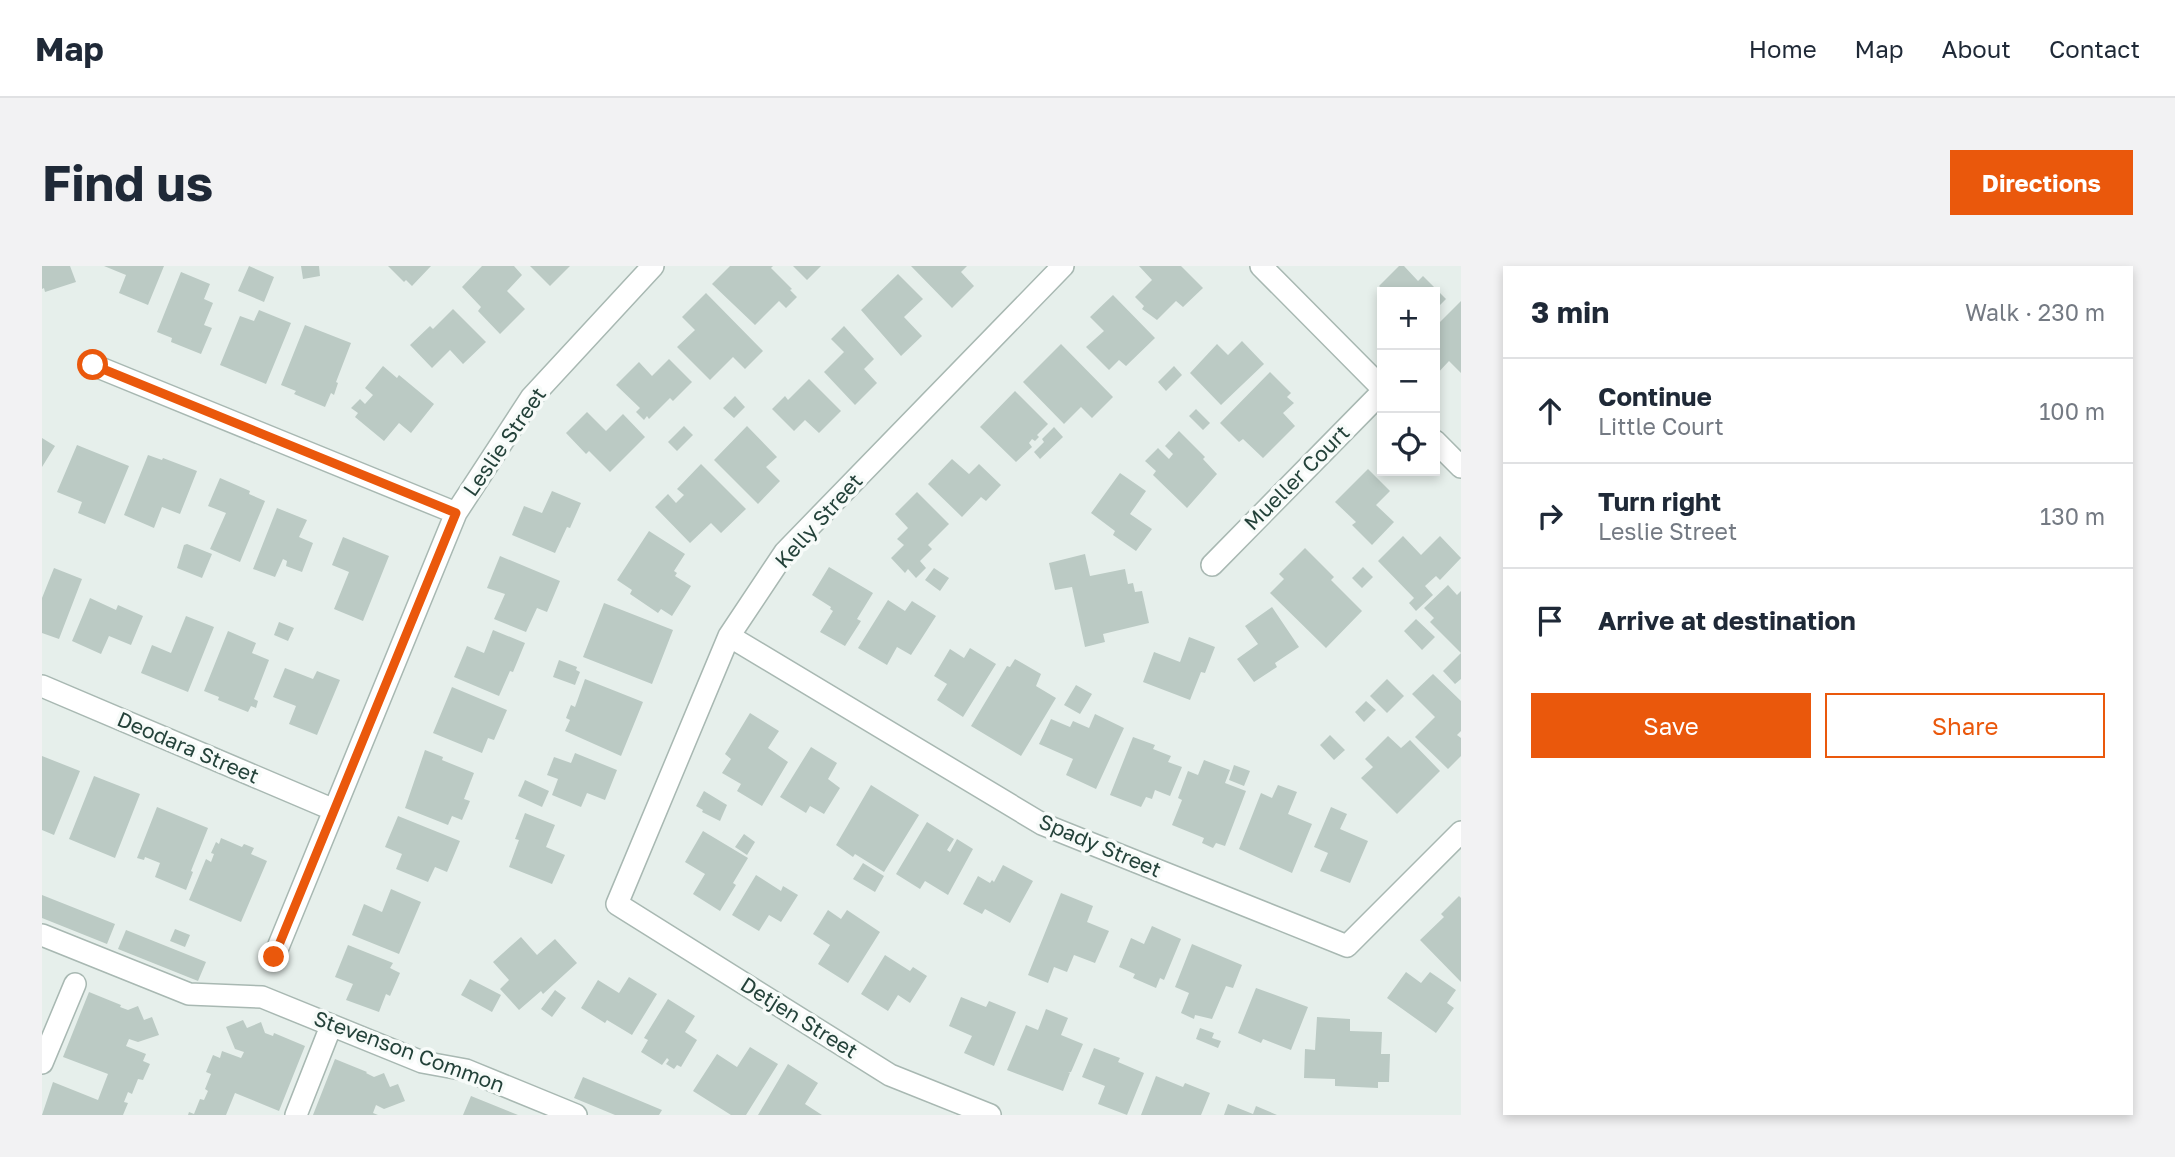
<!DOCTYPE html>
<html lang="en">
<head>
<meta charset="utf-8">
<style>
	:root { --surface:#fff; --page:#f2f2f3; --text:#1f2937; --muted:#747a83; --line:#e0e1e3; --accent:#ea580c }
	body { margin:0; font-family:"Golos Text",sans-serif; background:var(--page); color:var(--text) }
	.controls { position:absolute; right:21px; top:21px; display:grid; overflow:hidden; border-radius:0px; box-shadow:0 4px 10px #0003 }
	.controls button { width:63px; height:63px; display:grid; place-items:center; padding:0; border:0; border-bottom:2px solid var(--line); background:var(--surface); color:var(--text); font:35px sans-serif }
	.stop { position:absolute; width:21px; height:21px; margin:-16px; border:5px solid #ea580c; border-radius:50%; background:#fff }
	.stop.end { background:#ea580c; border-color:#fff; box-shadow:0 2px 7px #0008 }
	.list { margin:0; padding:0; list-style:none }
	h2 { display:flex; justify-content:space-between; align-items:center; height:91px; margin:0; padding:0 28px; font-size:30px }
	h2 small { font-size:23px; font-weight:400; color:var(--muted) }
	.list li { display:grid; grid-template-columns:46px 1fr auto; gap:21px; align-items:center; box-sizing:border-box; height:105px; padding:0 28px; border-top:2px solid var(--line) }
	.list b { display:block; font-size:26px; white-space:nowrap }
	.list p { margin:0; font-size:23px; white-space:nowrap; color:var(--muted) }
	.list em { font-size:23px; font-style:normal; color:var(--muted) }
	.actions { display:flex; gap:14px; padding:21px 28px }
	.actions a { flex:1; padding:16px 0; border:2px solid var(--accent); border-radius:0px; text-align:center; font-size:24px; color:var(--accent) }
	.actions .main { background:var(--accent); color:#fff }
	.icon { flex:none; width:38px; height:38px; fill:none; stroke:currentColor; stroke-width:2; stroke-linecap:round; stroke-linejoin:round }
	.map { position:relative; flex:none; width:1419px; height:849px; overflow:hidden; border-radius:0px }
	header { display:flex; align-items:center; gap:42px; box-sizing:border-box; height:98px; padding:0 35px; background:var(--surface); border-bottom:2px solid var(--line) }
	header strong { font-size:33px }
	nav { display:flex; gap:38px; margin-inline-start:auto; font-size:24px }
	.intro { display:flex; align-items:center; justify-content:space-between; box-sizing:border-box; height:168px; padding:0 42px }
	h1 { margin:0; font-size:49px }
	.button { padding:18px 32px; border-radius:0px; background:var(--accent); color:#fff; font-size:24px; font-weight:700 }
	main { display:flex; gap:42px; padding:0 42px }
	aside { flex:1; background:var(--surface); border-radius:0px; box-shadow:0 4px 10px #0003 }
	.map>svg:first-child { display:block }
</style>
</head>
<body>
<header>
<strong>Map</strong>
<nav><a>Home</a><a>Map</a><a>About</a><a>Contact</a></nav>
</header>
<div class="intro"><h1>Find us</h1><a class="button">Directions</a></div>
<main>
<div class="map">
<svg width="1419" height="849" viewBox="0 0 1419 849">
	<rect width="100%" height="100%" fill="#e6efeb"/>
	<path fill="#bbcac4" d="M0,0H28L34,16L3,26L2,22L0,23Z
		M62,0H122L106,39L77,27L84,9Z
		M207,0L232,11L222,36L196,25Z
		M259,0H277L278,10L261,13Z
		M346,0H389L370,20L364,14L362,16Z
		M440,0H472L480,9L465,25L483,43L458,68L436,45L439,41L420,21Z
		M488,0H528L508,20Z
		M688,0H731L729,2L750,23L748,24L755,31L744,42L737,35L713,59L670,18Z
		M751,0H779L765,14Z
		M869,0H925L919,6L932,20L910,42Z
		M1097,0H1139L1161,22L1141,41L1134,35L1115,54L1100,43L1102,40L1093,31L1110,14Z
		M1357,0H1362L1376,15L1381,10L1404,33L1393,44V26H1343L1337,20Z
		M139,6L168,18L162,33L171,37L162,59L170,62L159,88L129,76L130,72L115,66Z
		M856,8L881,33L862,51L880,70L859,90L819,44Z
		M664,27L721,85L703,103L691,91L668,114L635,81L653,64L640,51Z
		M1071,29L1113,72L1084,100L1077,94L1067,104L1044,81L1062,65L1048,51Z
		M1419,35V107L1407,95L1393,110V61Z
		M411,43L444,76L421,98L408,84L390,102L368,79L388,60L391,63Z
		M217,44L249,57L224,118L178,99L198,50L212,55Z
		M263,59L309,77L294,116L296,117L292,129L289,127L283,141L252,128L254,125L239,119Z
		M802,60L832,93L822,103L835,117L813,139L782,106L802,86L789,73Z
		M1200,75L1222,98L1179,139L1148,107L1175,78L1186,89Z
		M1019,78L1071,131L1050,152L1039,141L1022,158L981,116Z
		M627,93L650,116L631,135L628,132L607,153L605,150L602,154L594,146L598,142L574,119L597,96L610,110Z
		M341,100L355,112L357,109L392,138L369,167L357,157L342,175L313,151L316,147L309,142L318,133L323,138L331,129L323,122Z
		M1132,100L1140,109L1124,125L1116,116Z
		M1228,106L1249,127L1245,131L1252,137L1241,147L1253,160L1221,192L1201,173L1197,176L1178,157Z
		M767,113L799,145L777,167L763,154L752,165L730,143L743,130L746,134Z
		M973,125L1006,158L995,169L997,171L993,175L990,173L987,177L990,181L974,196L938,161Z
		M693,130L703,141L692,152L681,142Z
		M1154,143L1168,157L1161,164L1147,150Z
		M545,146L564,165L581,148L603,171L568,206L547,185L544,188L524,167Z
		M642,160L651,169L635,185L626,176Z
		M705,160L735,191L724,201L738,215L716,238L672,194Z
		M1012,161L1021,171L998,193L992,186L1002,176L1000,173Z
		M1137,165L1163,191L1161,193L1175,208L1145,242L1111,209L1114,205L1103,195L1116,182L1127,193L1131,188L1123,180Z
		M0,172L13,180L0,201Z
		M35,179L87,200L63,258L36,247L40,236L15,226Z
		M106,189L120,194L121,192L155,205L138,248L120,241L112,262L82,249Z
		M910,193L927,208L937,198L959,219L944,235L939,231L920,251L886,218Z
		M659,198L704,243L679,267L669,257L648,277L613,241L626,228L634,237L642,229L635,223Z
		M1326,203L1348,225L1334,239L1352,256L1330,279L1310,259L1314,256L1293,236Z
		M1078,207L1104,225L1088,248L1110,263L1094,285L1071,269L1073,265L1049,247Z
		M178,212L208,225L207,228L223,235L198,296L168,283L184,247L166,240Z
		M510,225L539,237L528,262L525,261L513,287L470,269L482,240L500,247Z
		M875,226L907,258L886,279L890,283L878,295L884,302L874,312L866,303L863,307L849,292L862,279L855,273L866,262L853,248Z
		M235,242L265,254L257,271L271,277L260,306L244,300L245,295L241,293L233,311L211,303Z
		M607,265L643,288L632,305L635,307L633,310L649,320L630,350L619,343L616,347L588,328L590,324L575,314Z
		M1361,270L1379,289L1398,270L1419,292L1398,314L1394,310L1383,320L1391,329L1374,345L1367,337L1372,332L1336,295Z
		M301,271L347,290L321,355L292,343L307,306L290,299Z
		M145,278L170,288L160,312L135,302L142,279Z
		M1263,282L1292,311L1289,314L1320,345L1284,382L1228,327L1242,313L1237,308Z
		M1043,288L1048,310L1083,303L1086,318L1091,317L1093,326L1100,325L1107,357L1061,368L1063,376L1043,381L1030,321L1013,324L1007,297Z
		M458,290L518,315L505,346L495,342L484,366L452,353L463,328L445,322Z
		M787,301L831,327L815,353L819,355L803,380L778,366L791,345L788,343L789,341L770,329Z
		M1321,301L1331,311L1320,322L1310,312Z
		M12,302L40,313L17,373L0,367V332Z
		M892,302L907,312L898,325L883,314Z
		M1406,319L1415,329L1419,325V413L1413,418L1401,405L1419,387L1388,356L1392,352L1382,342Z
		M48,332L74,344L76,339L101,350L89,379L67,370L59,388L30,375Z
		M846,334L863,345L870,335L894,350L869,389L855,381L845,399L816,382Z
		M562,337L631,364L610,418L541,391Z
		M1230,341L1257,381L1233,397L1235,401L1212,416L1195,393L1216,378L1203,360Z
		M144,350L172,361L146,426L99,407L110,379L129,387Z
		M1374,353L1393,371L1380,384L1362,365Z
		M237,356L252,362L246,375L232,369Z
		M451,364L483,377L471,406L468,405L457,430L412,411L425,380L442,387Z
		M186,365L214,377L210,387L227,394L212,433L216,435L214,442L209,440L206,446L176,434L177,431L162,425Z
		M1147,371L1173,381L1163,407L1159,406L1148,434L1101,416L1112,386L1138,396Z
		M928,382L954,398L921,451L895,434L905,418L892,410L908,383L922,392Z
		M973,393L999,408L994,420L1014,432L979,490L929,460L965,400L968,401Z
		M517,394L535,401L534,404L538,406L533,419L511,411Z
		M243,402L271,413L275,405L298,414L275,469L247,458L254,440L231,431Z
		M1391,408L1419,435V465L1415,469L1419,472V490L1406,503L1373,471L1393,451L1370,428Z
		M543,413L601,436L579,490L523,465L528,454L524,452L529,439L533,441Z
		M1345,413L1362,430L1345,447L1328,430Z
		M1034,419L1050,428L1038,448L1022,439Z
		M410,421L465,444L452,474L446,472L440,487L391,467Z
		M1324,435L1334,444L1322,456L1313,446Z
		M708,447L737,465L726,482L746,496L720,540L695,525L699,518L680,507L689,493L683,488Z
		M1053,448L1082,462L1054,523L1024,509L1031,493L997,478L1009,453L1028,461L1031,455L1047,462Z
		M1288,469L1303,484L1292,494L1278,479Z
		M1346,470L1359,482L1368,474L1398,505L1355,548L1319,512L1331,501L1323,493Z
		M1091,471L1113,479L1111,483L1129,490L1126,496L1140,501L1128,530L1113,524L1110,533L1104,531L1099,541L1068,529Z
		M769,481L795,497L786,513L798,522L782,548L768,540L764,547L738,531Z
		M383,484L401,491L400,494L432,507L422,533L428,535L420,554L410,550L406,559L363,542Z
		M533,487L575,504L563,534L545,527L539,541L510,529L516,513L505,509L512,491L529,497Z
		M0,490L38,505L12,569L0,564Z
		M1162,494L1188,504L1183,517L1204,525L1183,580L1174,577L1171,582L1160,577L1162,572L1130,559L1140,534L1136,532L1146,505L1156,509Z
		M1192,499L1208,505L1202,520L1187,514Z
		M52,510L98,528L73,592L27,573Z
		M483,514L507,525L500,541L476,530Z
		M829,519L877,549L842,606L813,588L811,591L794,579Z
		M1236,519L1255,526L1246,548L1270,558L1250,607L1197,583L1219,527L1230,532Z
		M662,525L685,539L678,555L660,546L661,544L654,540Z
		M115,541L166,562L149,605L151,606L144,624L113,611L118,597L103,591L102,594L95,592Z
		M1289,541L1305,548L1298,563L1326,575L1308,617L1278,605L1286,587L1272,581Z
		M483,547L513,559L504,581L523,589L510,618L467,601L477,574L473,573Z
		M356,550L418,575L405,606L393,601L386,616L354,603L360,588L343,581Z
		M885,556L912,573L905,584L908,586L915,573L931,583L906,629L883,615L878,623L854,608Z
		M661,565L706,592L691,617L694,619L678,645L651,628L663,608L643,596Z
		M702,568L713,576L705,589L693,581Z
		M179,572L200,581L202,578L212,582L209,588L225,595L199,656L147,634L164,593L169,596L172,588L169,587L174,576L177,578Z
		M821,597L842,610L833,626L811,613Z
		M961,599L991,615L968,657L943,643L940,648L921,638L936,610L948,617L950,614L952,616Z
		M714,609L739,625L741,620L756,629L739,656L727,649L717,665L690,649Z
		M349,623L379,636L357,688L310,669L322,638L340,646Z
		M1019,627L1051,640L1045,656L1067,665L1053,697L1032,689L1025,706L1012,701L1006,717L986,709Z
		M0,629L73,658L65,678L0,652Z
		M1417,630L1419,632V716L1378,674L1402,651L1399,648Z
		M786,644L799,653L805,644L838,666L806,717L776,698L788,679L771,668Z
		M1110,660L1139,673L1122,714L1118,712L1114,722L1091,712L1093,708L1077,701L1089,672L1102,678Z
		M133,663L148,669L143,681L128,675Z
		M84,664L164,696L156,715L76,683Z
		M479,671L495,689L513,673L535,697L501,728L499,725L477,744L458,723L467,714L451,696Z
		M1150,678L1200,699L1191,722L1184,720L1170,753L1153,749L1152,753L1139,747L1147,727L1133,721Z
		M306,679L351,697L348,702L358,707L348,730L344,728L337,746L304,734L311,718L293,711Z
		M843,689L868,705L871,701L885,710L868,737L856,729L846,745L819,728Z
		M1364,706L1379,717L1388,706L1414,724L1405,737L1412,742L1394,767L1345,732Z
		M587,711L615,728L590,769L565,754L563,757L539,742L556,714L577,727Z
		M428,713L459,729L450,746L419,729Z
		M1214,722L1266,741L1249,784L1221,773L1219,777L1196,767Z
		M513,724L524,732L510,751L499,743Z
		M47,726L79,739L78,741L86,744L96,740L102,754L110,751L117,769L96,776L87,773L84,780L104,788L101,795L108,798L101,814L96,813L90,828L86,826L82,836L86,837L81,849H0L11,816L56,834L66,808L21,791Z
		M919,731L944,741L947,735L974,746L952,800L922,787L930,770L907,760Z
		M626,733L653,750L643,766L655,774L639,801L635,799L632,803L624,798L627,794L625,792L620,799L599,786L606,774L602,772Z
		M1004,743L1026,752L1019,769L1041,778L1029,806L1026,807H1028L1021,825L965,804L984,759L996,764Z
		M1275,751L1308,753V765L1340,766L1339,788H1348L1347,816H1336V822L1293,820V813L1262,812L1263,783L1273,784Z
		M201,754L205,762L219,756L223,767L231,770L232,767L263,780L237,845L193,827L184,849H146L147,846L152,848L158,833L162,834L166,825L163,823L169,808L164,806L171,789L178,792L180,785L199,792L202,786L193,783L184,761Z
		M1158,762L1172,767L1170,772L1179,775L1176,782L1154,773Z
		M708,781L736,798L704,849H689L651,825L675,788L695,801Z
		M1052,782L1078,792L1076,796L1102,807L1085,849L1056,838L1063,820L1040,811Z
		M293,793L325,806L324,807L332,811L342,807L348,821L356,818L363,835L342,843L334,839L331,847L336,849H271Z
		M746,798L776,817L763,838L780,849H716Z
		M1114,810L1141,821L1143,817L1168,827L1159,849H1099Z
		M541,811L620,844L617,849H573L532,832Z
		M429,830L476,849H421Z
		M1186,838L1211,848L1214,840L1235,849H1182Z"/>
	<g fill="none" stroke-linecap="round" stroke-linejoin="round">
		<g stroke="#a8b8b2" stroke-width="24">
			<path id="minor" d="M1219,0L1340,122
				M51,99L414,247
				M1393,175L1419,201
				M1170,299L1340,126
				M687,370L1000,558L1305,680L1419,566
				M0,420L292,544
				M0,669L147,728L220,731L380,796L424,804L534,849
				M232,691L414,247L489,132L611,0
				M0,797L33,718
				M254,849L289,760
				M948,849L848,809L575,638L687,370L743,286L1021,0"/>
		</g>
		<use href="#minor" stroke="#fff" stroke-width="21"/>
	</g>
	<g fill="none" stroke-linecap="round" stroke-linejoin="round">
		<path stroke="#ea580c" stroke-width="9" d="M51,99L414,247L232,691"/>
	</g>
	<g text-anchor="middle" stroke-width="7" stroke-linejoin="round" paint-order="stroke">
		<g font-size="21" fill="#24423a" stroke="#f7fbf9">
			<text transform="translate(463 176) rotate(-55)" y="7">Leslie Street</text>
			<text transform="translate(1255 212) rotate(-45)" y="7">Mueller Court</text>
			<text transform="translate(777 255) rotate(-48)" y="7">Kelly Street</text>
			<text transform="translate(146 482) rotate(23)" y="7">Deodara Street</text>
			<text transform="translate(1058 580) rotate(23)" y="7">Spady Street</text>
			<text transform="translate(757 752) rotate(32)" y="7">Detjen Street</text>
			<text transform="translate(367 786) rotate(20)" y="7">Stevenson Common</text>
		</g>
	</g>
</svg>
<div class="controls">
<button>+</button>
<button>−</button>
<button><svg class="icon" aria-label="locate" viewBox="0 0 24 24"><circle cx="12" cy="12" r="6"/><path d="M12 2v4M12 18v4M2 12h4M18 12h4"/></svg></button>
</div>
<div class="stop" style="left:51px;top:99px"></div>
<div class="stop end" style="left:232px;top:691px"></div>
</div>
<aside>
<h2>3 min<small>Walk · 230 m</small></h2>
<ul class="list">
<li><svg class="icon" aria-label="ahead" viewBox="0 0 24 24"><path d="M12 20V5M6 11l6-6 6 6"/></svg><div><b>Continue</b><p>Little Court</p></div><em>100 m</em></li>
<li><svg class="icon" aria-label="right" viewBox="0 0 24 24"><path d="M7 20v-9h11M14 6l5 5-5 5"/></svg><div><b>Turn right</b><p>Leslie Street</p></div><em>130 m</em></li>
<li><svg class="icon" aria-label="arrive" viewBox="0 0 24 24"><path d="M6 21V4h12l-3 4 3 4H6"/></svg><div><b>Arrive at destination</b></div></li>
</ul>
<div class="actions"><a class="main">Save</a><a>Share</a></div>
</aside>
</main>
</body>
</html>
